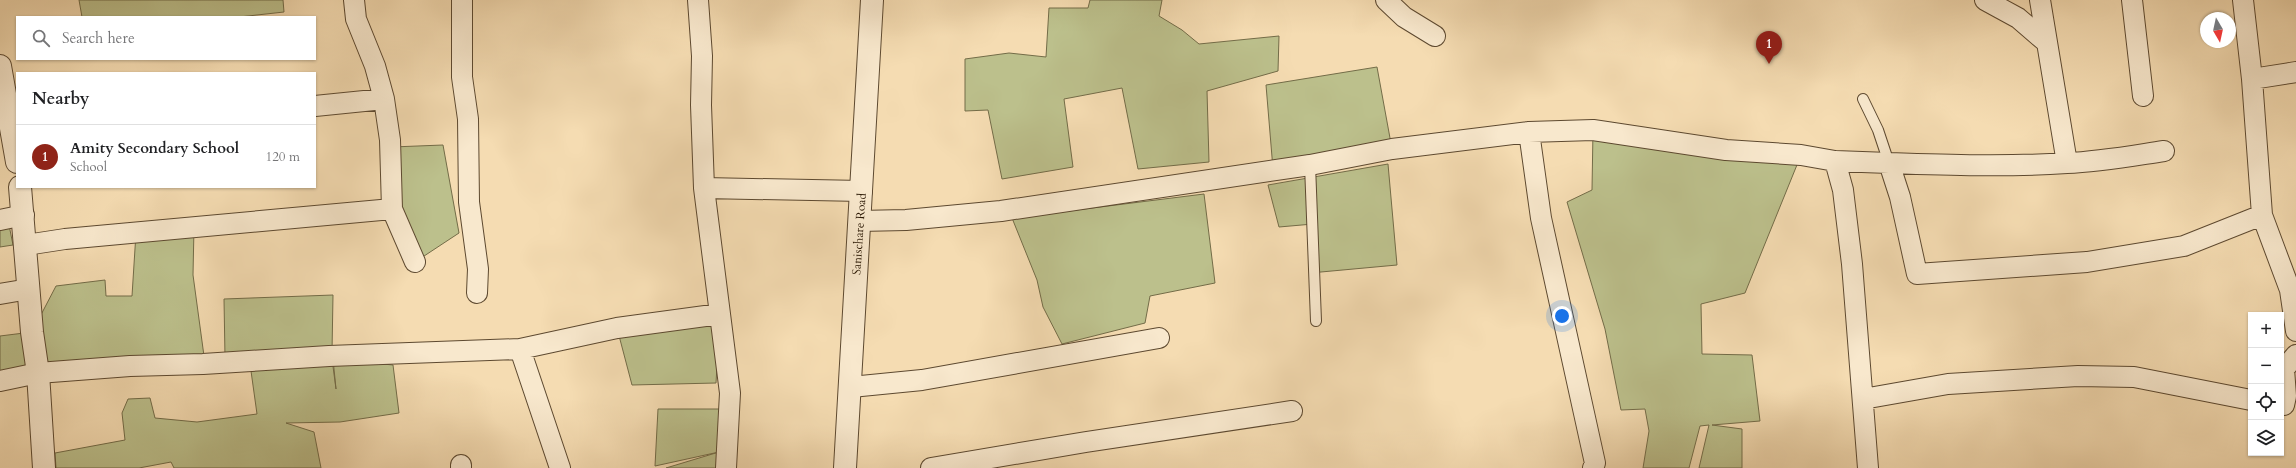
<!DOCTYPE html>
<html lang="en">
<head>
<meta charset="utf-8">
<style>
	:root { --surface:#fff; --page:#f2f2f2; --text:#202124; --muted:#757577; --line:#e0e0e0; --accent:#8f2418 }
	body { margin:0; font-family:Cardo,serif; background:var(--page); color:var(--text) }
	.controls { position:absolute; right:12px; bottom:12px; display:grid; overflow:hidden; border-radius:0px; box-shadow:0 1px 3px #0004 }
	.controls button { width:36px; height:36px; display:grid; place-items:center; padding:0; border:0; border-bottom:1px solid var(--line); background:var(--surface); color:var(--text); font:20px sans-serif }
	.compass { position:absolute; left:2200px; top:12px; width:36px; height:36px; border-radius:50%; background:var(--surface); box-shadow:0 1px 3px #0004; rotate:171deg }
	.you { position:absolute; left:1562px; top:316px; width:14px; height:14px; margin:-10px; border:3px solid #fff; border-radius:50%; background:#1a73e8; box-shadow:0 0 0 6px #1a73e833 }
	.badge { display:grid; place-items:center; width:26px; height:26px; border-radius:50%; background:var(--accent); color:#fff; font-size:13px; font-weight:700 }
	.pin { position:absolute; translate:-50% -33px; filter:drop-shadow(0 1px 2px #0008) }
	.pin::after { content:''; position:absolute; top:21px; width:14px; height:12px; background:inherit; clip-path:polygon(0 0,100% 0,50% 100%) }
	.list { margin:0; padding:0; list-style:none }
	h2 { display:flex; justify-content:space-between; align-items:center; height:52px; margin:0; padding:0 16px; font-size:17px }
	h2 small { font-size:13px; font-weight:400; color:var(--muted) }
	.list li { display:grid; grid-template-columns:26px 1fr auto; gap:12px; align-items:center; box-sizing:border-box; height:64px; padding:0 16px; border-top:1px solid var(--line) }
	.list b { display:block; font-size:15px; white-space:nowrap }
	.list p { margin:0; font-size:13px; white-space:nowrap; color:var(--muted) }
	.list em { font-size:13px; font-style:normal; color:var(--muted) }
	.icon { flex:none; width:22px; height:22px; fill:none; stroke:currentColor; stroke-width:2; stroke-linecap:round; stroke-linejoin:round }
	.map { position:relative; flex:none; width:2296px; height:468px; overflow:hidden }
	.search { position:absolute; background:var(--surface); box-shadow:0 1px 3px #0004; left:16px; top:16px; width:300px; height:44px; display:flex; align-items:center; gap:10px; box-sizing:border-box; padding:0 14px; border-radius:0px; color:var(--muted); font-size:15px }
	.panel { position:absolute; background:var(--surface); box-shadow:0 1px 3px #0004; left:16px; top:72px; width:300px; height:116px; border-radius:0px }
	.map>svg:first-child { display:block }
</style>
</head>
<body>
<div class="map">
<svg width="2296" height="468" viewBox="0 0 2296 468">
	<rect width="100%" height="100%" fill="#f5dcb2"/>
	<filter id="stains"><feTurbulence type="fractalNoise" baseFrequency=".005" numOctaves="4"/><feColorMatrix values="0 0 0 0 .2 0 0 0 0 .09 0 0 0 0 .02 0 0 0 .5 -.17"/></filter>
	<radialGradient id="worn" r=".72"><stop offset=".6" stop-color="#630" stop-opacity="0"/><stop offset="1" stop-color="#630" stop-opacity=".3"/></radialGradient>
	<path fill="#bcc08c" stroke="#736c48" d="M79,0H283L284,12L239,17H82Z
		M1090,0H1162L1159,16L1182,30L1199,44L1279,36L1278,71L1207,91L1209,162L1138,169L1122,88L1064,99L1073,167L1002,179L988,110L965,111V59L1009,53L1046,57L1049,8H1088Z
		M1377,67L1392,149L1273,169L1266,85Z
		M1593,130L1801,155L1745,293L1701,304L1702,354L1752,355L1760,421L1712,425L1742,429V468H1699L1709,425L1700,426L1689,468H1643L1649,431L1645,409L1621,410L1605,329L1567,202L1592,190Z
		M443,145L459,233L415,262L395,208L392,147Z
		M1388,164L1397,265L1310,273L1313,224L1279,227L1268,185Z
		M1204,194L1215,283L1150,296L1145,323L1062,344L1043,307L1037,280L1012,218Z
		M8,220L13,245L0,247V222Z
		M194,227L193,275L204,356L0,381V336L32,332L56,286L105,280L106,296H132L136,233Z
		M333,295L332,352L225,357L224,299Z
		M720,314L716,383L632,385L617,328Z
		M332,359L336,389L333,359L393,365L399,413L340,422L286,423L314,432L321,468H174L171,462L139,468H56L55,453L125,440L122,413L128,399L150,398L155,418L197,422L257,414L251,371Z
		M658,409H729L726,468H666L719,452L655,466Z"/>
	<g fill="none" stroke-linecap="round" stroke-linejoin="round">
		<g stroke="#5d4930" stroke-width="12">
			<path id="service" d="M1863,99L1878,130L1889,163
				M1310,165L1316,321"/>
		</g>
		<g stroke="#5d4930" stroke-width="22">
			<path id="minor" d="M354,0L356,19L375,66L384,99L390,140L392,209L415,262
				M462,0V77L468,119L469,202L478,269L477,293
				M698,0L702,56L701,105L704,188L730,393L726,468
				M1386,0L1404,17L1435,36
				M1985,0L2018,18L2046,42
				M2040,0L2067,163
				M2132,0L2143,96
				M2243,0L2252,79L2262,215L2290,290L2296,331
				M2252,79L2296,72
				M315,106L384,99
				M1529,132L1541,218L1595,463L1593,468
				M1835,161L1843,190L1852,264L1868,468
				M1889,163C1948,165 2007,167 2067,163C2099,162 2131,156 2164,151
				M704,188L862,191
				M0,220L24,215
				M859,221L906,220L1001,211L1310,165L1392,149L1529,132L1593,130L1726,150L1801,155L1835,161L1889,163L1900,197L1917,274L2087,262L2184,246L2262,215
				M26,245L65,239L392,209
				M0,294L29,289
				M520,349L560,468
				M0,381L38,373L130,366L203,364L329,356L520,349L617,328L720,314
				M851,387L922,380L1159,338
				M1863,399L1948,384L2078,376L2134,377L2251,400
				M2281,405H2284L2286,396L2284,369L2296,355
				M461,468V465
				M931,468L1086,442L1292,411"/>
		</g>
		<g stroke="#5d4930" stroke-width="24">
			<path id="tertiary" d="M0,66L17,162
				M20,187L32,332L38,373L44,468
				M845,468L872,0"/>
		</g>
		<use href="#service" stroke="#f8e8cd" stroke-width="10"/>
		<use href="#minor" stroke="#f8e8cd" stroke-width="20"/>
		<use href="#tertiary" stroke="#f8e8cd" stroke-width="22"/>
	</g>
	<g text-anchor="middle" stroke-width="3.5" stroke-linejoin="round" paint-order="stroke">
		<g font-size="12" fill="#2a1805" stroke="#f8e8cd">
			<text transform="translate(859 234) rotate(-86)" y="4">Sanischare Road</text>
		</g>
	</g>
	<rect width="100%" height="100%" filter="url(#stains)"/>
	<rect width="100%" height="100%" fill="url(#worn)"/>
</svg>
<div class="controls">
<button>+</button>
<button>−</button>
<button><svg class="icon" aria-label="locate" viewBox="0 0 24 24"><circle cx="12" cy="12" r="6"/><path d="M12 2v4M12 18v4M2 12h4M18 12h4"/></svg></button>
<button><svg class="icon" aria-label="layers" viewBox="0 0 24 24"><path d="M12 4l9 5-9 5-9-5zM3 14l9 5 9-5"/></svg></button>
</div>
<svg class="compass" viewBox="-18 -18 36 36"><path d="M0-13l5 13h-10z" fill="#e53935"/><path d="M0 13l5-13h-10z" fill="#757577"/></svg>
<div class="you"></div>
<div class="pin badge" style="left:1769px;top:64px">1</div>
<div class="search"><svg class="icon" aria-label="search" viewBox="0 0 24 24"><circle cx="10" cy="10" r="6"/><path d="M15 15l6 6"/></svg>Search here</div>
<section class="panel">
<h2>Nearby<small></small></h2>
<ul class="list">
<li><span class="badge">1</span><div><b>Amity Secondary School</b><p>School</p></div><em>120 m</em></li>
</ul>
</section>
</div>
</body>
</html>
